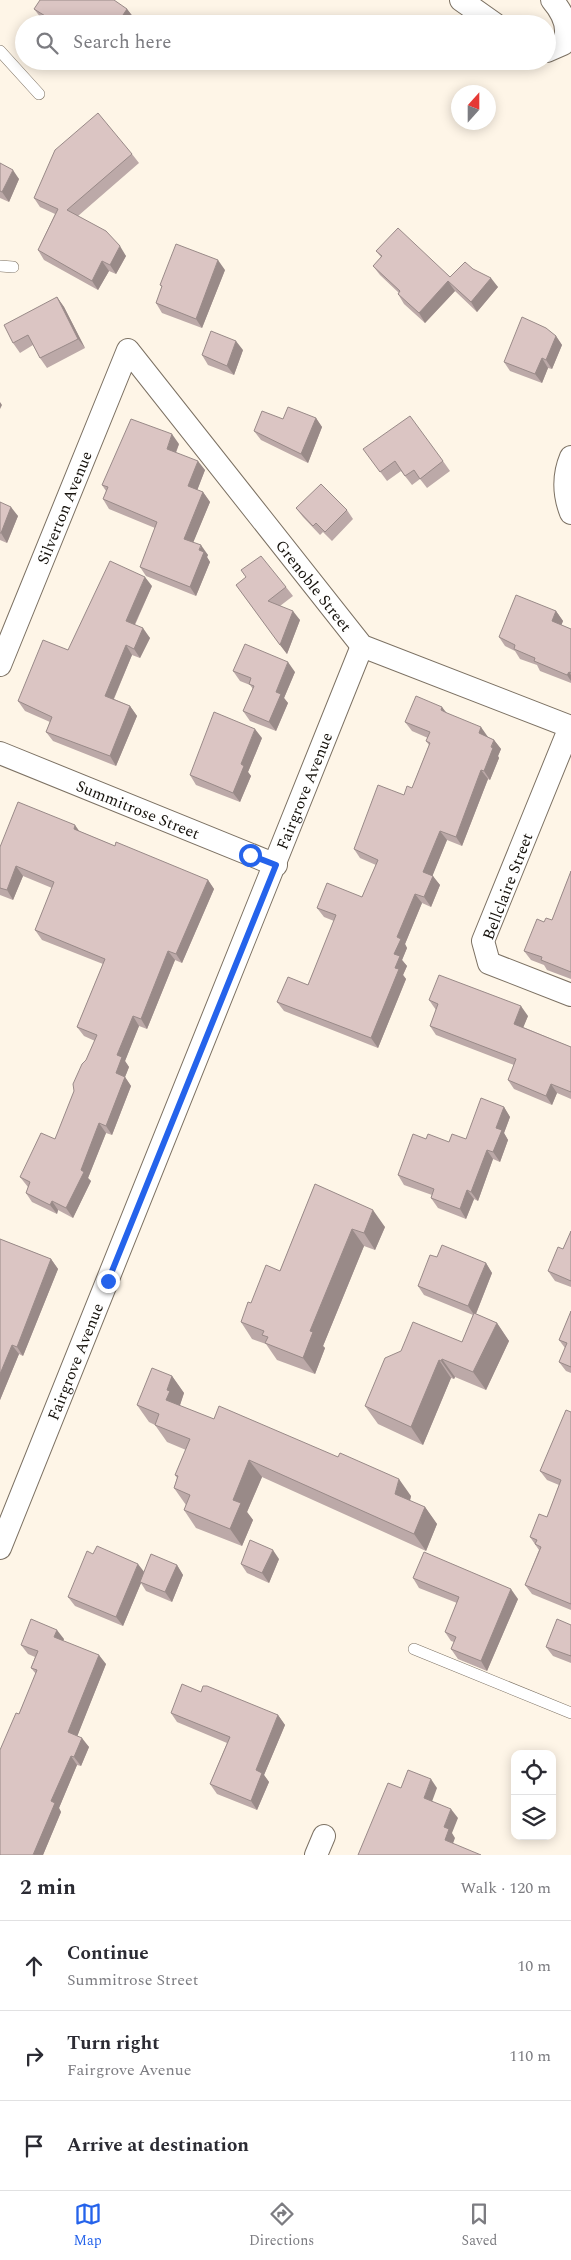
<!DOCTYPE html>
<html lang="en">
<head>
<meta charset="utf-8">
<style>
	:root { --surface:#fff; --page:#f7f7f7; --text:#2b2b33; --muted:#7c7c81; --line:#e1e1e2; --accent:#2563eb }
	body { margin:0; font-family:Spectral,serif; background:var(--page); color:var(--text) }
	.controls { position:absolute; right:15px; bottom:15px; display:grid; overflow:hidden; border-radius:10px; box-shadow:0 2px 12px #0003 }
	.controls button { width:45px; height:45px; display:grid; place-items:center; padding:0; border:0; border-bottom:1px solid var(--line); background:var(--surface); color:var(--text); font:25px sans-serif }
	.compass { position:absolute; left:451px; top:85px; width:45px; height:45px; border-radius:50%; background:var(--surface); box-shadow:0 2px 12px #0003; rotate:21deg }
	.stop { position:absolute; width:15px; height:15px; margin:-11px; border:4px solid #2563eb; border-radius:50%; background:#fff }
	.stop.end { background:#2563eb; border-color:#fff; box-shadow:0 1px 5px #0008 }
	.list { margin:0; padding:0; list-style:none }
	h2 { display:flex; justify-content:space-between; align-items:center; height:65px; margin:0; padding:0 20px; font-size:21px }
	h2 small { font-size:16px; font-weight:400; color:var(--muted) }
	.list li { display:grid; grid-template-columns:32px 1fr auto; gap:15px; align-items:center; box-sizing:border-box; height:90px; padding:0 20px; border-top:1px solid var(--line) }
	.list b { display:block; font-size:19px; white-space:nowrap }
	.list p { margin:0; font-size:16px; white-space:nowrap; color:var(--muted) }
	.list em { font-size:16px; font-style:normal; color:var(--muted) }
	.icon { flex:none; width:28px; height:28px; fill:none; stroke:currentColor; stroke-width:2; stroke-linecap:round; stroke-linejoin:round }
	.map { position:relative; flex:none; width:571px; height:1855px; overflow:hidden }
	.search { position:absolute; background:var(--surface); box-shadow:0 2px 12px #0003; left:15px; right:15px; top:15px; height:55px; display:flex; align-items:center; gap:12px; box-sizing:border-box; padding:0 18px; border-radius:28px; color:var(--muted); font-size:19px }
	.sheet { height:335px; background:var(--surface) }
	nav { display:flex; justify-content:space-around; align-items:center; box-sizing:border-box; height:70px; border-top:1px solid var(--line); background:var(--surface); font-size:14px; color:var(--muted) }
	nav a { display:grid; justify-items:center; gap:2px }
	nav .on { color:var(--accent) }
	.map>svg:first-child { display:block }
</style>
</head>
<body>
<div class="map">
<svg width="571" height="1855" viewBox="0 0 571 1855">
	<rect width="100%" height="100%" fill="#fef5e7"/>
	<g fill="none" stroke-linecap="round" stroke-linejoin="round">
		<g stroke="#7c7163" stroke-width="12">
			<path id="service" d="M0,51L39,94
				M0,266L13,267
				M414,1649L571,1713"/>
		</g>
		<g stroke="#7c7163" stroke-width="24">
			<g id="minor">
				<path d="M461,0L495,24"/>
				<path d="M547,51L563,44C571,28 563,13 552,0"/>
				<path d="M571,457C563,476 564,495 571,513"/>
				<path id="s1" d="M0,665L128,350L362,646L571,727"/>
				<path d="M570,727L483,941L489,963L571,995"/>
				<path id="s2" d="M0,753L276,865"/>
				<path id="s3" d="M0,1548L362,646"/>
				<path d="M316,1855L324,1836"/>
			</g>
		</g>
		<use href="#service" stroke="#fff" stroke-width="11"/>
		<use href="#minor" stroke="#fff" stroke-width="22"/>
	</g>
	<path fill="#bca9a8" d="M34,9H127L134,18L130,24H49L41,18Z
		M132,154L139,163L78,216L126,256L116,274L109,271L98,290L44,260L38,250L55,214L40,207L34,198Z
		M0,163L19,179L9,202L0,198Z
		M376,251L450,277L473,269L498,287L477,312L455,291L425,323L404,304L398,294L399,293L380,275L373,266L381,257Z
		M225,270L202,328L162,313L156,303L162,287L160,285Z
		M57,297L64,307L85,348L47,368L40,358L33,345L20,353L13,343Z
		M556,336L562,345L552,369L548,368L542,383L510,371L504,362Z
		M243,350L234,375L208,365L202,355Z
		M316,418L322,427L308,463L261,440L254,431L283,419Z
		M179,444L176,453L205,470L197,490L203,492L210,502L193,542L208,555L207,557L210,562L196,596L146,576L140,567L155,528L109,509L103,499L106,491L102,485Z
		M370,458L443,461L450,471L427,488L420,479L412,485L401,471L387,481Z
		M0,502L18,516L7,543L0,540Z
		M296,508L347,510L353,519L332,541L323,532L320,535L303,517Z
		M236,585L286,587L293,596L280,606L300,620L287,654Z
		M152,586L135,625L150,638L140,658L132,655L114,699L130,706L137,716L116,766L53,741L46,732L50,722L25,711L18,701L68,650Z
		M556,611L563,621L561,625L571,629V683L540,671L537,665L520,659L515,651L505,646L499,637Z
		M233,671L295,672L284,698L288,703L276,731L250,721L243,711L253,689L250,685L240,681Z
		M447,714L488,737L494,740L501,749L498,756L499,758L490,780L488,779L462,846L447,840L432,876L440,885L431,907L422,903L405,944L407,948L402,960L407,966L403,975L406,979L378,1048L284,1011L277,1002L308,985L334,921L324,917L317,908L362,897L376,865L360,858L354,849L404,795L412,788L429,745L426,741L428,738L412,731L405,722Z
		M262,738L248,772L251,776L240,802L196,785L190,775Z
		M79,831L115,846L208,880L214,889L182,963L175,960L147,1029L139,1026L125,1061L129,1067L125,1077L131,1086L112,1135L106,1133L88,1178L91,1181L73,1218L58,1210L57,1214L32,1202L26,1193L28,1187L20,1177L55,1139L95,1041L84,1036L77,1027L103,964L42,940L35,930L52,888L23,876L13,900L0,895V847Z
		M571,871V979L547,970L544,965L531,960L524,951L544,922L552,920Z
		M429,1000L528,1016L523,1027L571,1047V1099L557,1093L552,1105L514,1089L508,1080L514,1065L436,1035L430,1026L436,1010Z
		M504,1107L510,1117L504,1133L508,1140L500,1162L493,1159L478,1201L474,1199L466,1219L438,1208L431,1198L432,1195L404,1185L398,1175L426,1139L449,1142L466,1139Z
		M315,1184L385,1227L375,1250L364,1246L323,1346L325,1348L315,1374L277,1360L266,1344L252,1339L241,1322L251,1303L280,1271Z
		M571,1231V1287L555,1281L548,1271L563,1249Z
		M0,1239L51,1259L58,1269L23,1356L19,1354L0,1400Z
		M437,1257L486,1263L492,1273L476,1314L497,1323L509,1341L486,1390L455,1377L454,1379L451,1378L423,1445L378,1424L365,1406L462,1342L473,1315L424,1295L418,1286Z
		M571,1311V1373L566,1371L559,1362L565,1348L559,1340Z
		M172,1376L184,1393L180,1405V1406L411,1496L410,1501L425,1507L437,1524L426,1551L262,1477L247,1512L253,1520L242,1546L196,1528L184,1510L186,1505L174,1488L177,1478L175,1475L186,1450L167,1442L155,1425L149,1422L137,1405Z
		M571,1412V1610L532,1594L525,1585L539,1550L530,1537L547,1517L559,1485L547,1480L540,1471Z
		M93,1554L144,1572L177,1565L183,1575L172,1602L146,1591L141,1583L123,1626L75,1606L68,1597Z
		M279,1559L269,1583L247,1573L241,1564Z
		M413,1578L518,1599L487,1671L458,1659L451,1649L454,1642L451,1641L445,1632L457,1603L419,1588Z
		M571,1625V1663L553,1656L546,1647Z
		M64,1639L63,1641L106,1664L77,1736L89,1747L81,1766L77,1765L59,1808L61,1812L43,1855L19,1714L36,1674L31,1668L35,1657L28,1654L21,1645Z
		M201,1692L278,1715L285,1725L264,1775L269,1782L257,1810L217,1794L210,1784L227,1743L177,1722L171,1713Z"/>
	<path fill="#998a88" d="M127,9L134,18L130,24H117Z
		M13,170L19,179L9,202L2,192Z
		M120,246L126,256L116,274L110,265Z
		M218,260L225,270L202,328L196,319Z
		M102,261L109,271L98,290L92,281Z
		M491,278L498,287L477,312L471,302Z
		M448,281L455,291L425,323L419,313Z
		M57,297L64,307L85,348L78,339Z
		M556,336L562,345L552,369L546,360Z
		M236,341L243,350L234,375L227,366Z
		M542,358L548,368L542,383L535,374Z
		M0,402L2,405L0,409Z
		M316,418L322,427L308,463L301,454Z
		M172,434L179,444L173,459L167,449Z
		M198,461L205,470L195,496L188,486Z
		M203,492L210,502L191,548L184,539Z
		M11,507L18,516L7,543L1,533Z
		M201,545L208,555L207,557L210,562L196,596L190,587Z
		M145,577L152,586L132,630L126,621Z
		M293,611L300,620L287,654L280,645Z
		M556,611L563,621L559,631L552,621Z
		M143,628L150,638L140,658L134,649Z
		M126,645L132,655L111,705L105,696Z
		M288,662L295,672L284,698L288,703L276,731L269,722L276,692Z
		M569,672L571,675V681L567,675Z
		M130,706L137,716L116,766L110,756Z
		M442,707L449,716L441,710Z
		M481,727L488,737L485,743L479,733Z
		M255,729L262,738L248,772L251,776L240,802L233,793L241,764Z
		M494,740L501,749L498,756L499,758L490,780L484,771Z
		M481,770L488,779L462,846L456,837Z
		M75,825L82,835L74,829Z
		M440,831L447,840L430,882L423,872Z
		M16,866L23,876L13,900L7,890Z
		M433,876L440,885L431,907L424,897Z
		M208,880L214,889L182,963L176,954Z
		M415,894L422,903L405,944L407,948L402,960L407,966L403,975L406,979L378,1048L371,1038L395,968L394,954L397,937Z
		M168,951L175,960L147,1029L141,1019Z
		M521,1006L528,1016L521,1033L514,1024Z
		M133,1016L139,1026L125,1061L129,1067L125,1077L131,1086L112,1135L106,1126L116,1073L117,1055Z
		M551,1084L557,1093L552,1105L546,1096Z
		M504,1107L510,1117L504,1133L508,1140L500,1162L493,1152L496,1128Z
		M99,1123L106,1133L88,1178L91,1181L73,1218L66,1208Z
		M487,1150L493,1159L478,1201L471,1192Z
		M467,1190L474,1199L466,1219L460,1209Z
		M52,1201L58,1210L57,1214L50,1205Z
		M373,1210L385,1227L375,1250L364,1233Z
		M352,1229L364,1246L323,1346L325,1348L315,1374L303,1358L310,1331Z
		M51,1259L58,1269L23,1356L17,1347Z
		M486,1263L492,1273L475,1316L468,1306Z
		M497,1323L509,1341L486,1390L473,1372Z
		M12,1345L19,1354L0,1400V1374Z
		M442,1359L455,1377L454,1379L441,1361Z
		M439,1360L451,1378L423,1445L411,1427Z
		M172,1376L184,1393L180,1405L182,1408L166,1400L167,1390Z
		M249,1460L262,1477L247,1512L253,1520L242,1546L230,1529L233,1500Z
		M399,1479L411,1496L407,1511L395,1494Z
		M425,1507L437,1524L426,1551L414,1534Z
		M273,1550L279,1559L269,1583L262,1573Z
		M138,1564L145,1573L140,1582L141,1583L123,1626L116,1617Z
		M177,1565L183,1575L172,1602L165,1592Z
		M511,1589L518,1599L487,1671L481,1661Z
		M57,1630L64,1639L61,1646L54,1637Z
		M99,1655L106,1664L75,1742L68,1732Z
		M278,1715L285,1725L264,1775L269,1782L257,1810L251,1801L256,1770Z
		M82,1738L89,1747L81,1766L74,1757Z
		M71,1756L77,1765L59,1808L61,1812L43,1855H33L51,1801Z
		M431,1779L437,1788L430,1807L424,1798Z
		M451,1809L458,1818L452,1833L455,1838L451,1849L445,1840L444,1827Z"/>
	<path fill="#dbc5c3" stroke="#998a88" d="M40,0H114L127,9L117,24H58L34,9Z
		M98,113L132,154L67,210L106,231L120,246L110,265L102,261L92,281L38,250L58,209L34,198L55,150Z
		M0,163L13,170L2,192L0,191Z
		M398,228L450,277L465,262L473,269L491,278L471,302L448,281L419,313L398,294L400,291L373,266L382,256L376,251Z
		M176,244L218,260L196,319L156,303L162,286L160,285Z
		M57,297L78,339L40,358L28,335L13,343L4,325Z
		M522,317L546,328L556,336L546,360L542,358L535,374L504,362Z
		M211,331L236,341L227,366L202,355Z
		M288,407L316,418L301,454L254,431L262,411L283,419Z
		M410,416L443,461L420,479L414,470L405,476L395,461L380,472L363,449Z
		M131,419L172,434L167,449L198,461L188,486L203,492L184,539L201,545L199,550L204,552L190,587L140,567L157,522L103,499L108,487L102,485Z
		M321,484L347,510L325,532L316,523L313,526L296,508Z
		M0,502L11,507L1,533H0Z
		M261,556L286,587L268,601L293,611L280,645L236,585L246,577L241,570Z
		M110,561L145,577L126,621L143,628L134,649L126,645L105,696L130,706L110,756L46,732L52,717L18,701L43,640L68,650Z
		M516,595L556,611L552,621L571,629V673L569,672L567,675L534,661L535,658L514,649L515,645L499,637Z
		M245,644L288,662L276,692L281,694L269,722L243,711L254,686L249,684L251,678L233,671Z
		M416,696L442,707L441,710L447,713L481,727L479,733L494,740L491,747L493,748L484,771L481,770L456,837L440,831L423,872L433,876L424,897L415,894L397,937L401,939L394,954L400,956L395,968L399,969L371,1038L277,1002L288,977L308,985L336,915L317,908L327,883L362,897L378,860L354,849L378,785L404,795L407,786L412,788L430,743L426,741L430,732L405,722Z
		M214,712L255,729L241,764L244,766L233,793L190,775Z
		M18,802L75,825L74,829L115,846L116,842L208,880L176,954L168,951L141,1019L133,1016L117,1055L122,1057L116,1073L125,1077L106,1126L99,1123L81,1170L84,1172L66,1208L52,1201L50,1205L26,1193L30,1182L20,1177L41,1133L55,1139L74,1091L73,1084L82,1064L86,1060L97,1035L77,1027L105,959L35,930L54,882L16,866L7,890L0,888V847Z
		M571,871V972L541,960L542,957L524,951L537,919L544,922L546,918L552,920Z
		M439,975L521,1006L514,1024L571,1047V1092L551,1084L546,1096L508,1080L516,1059L430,1026L438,1004L429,1000Z
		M481,1098L504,1107L496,1128L502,1130L493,1152L487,1150L471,1192L467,1190L460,1209L431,1198L434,1189L398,1175L413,1134L426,1139L428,1134L449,1142L452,1134L466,1139Z
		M315,1184L373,1210L364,1233L352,1229L310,1331L313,1332L303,1358L265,1343L268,1337L262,1335L264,1331L241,1322L248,1302L251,1303L266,1265L280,1271Z
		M571,1231V1281L548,1271L558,1247L563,1249Z
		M0,1239L51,1259L17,1347L12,1345L0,1374Z
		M442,1245L486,1263L468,1306L418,1286L430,1255L437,1257Z
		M571,1311V1367L559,1362L567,1343L559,1340Z
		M474,1313L497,1323L473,1372L442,1359L441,1361L439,1360L411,1427L365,1406L385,1358L401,1351L413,1322L462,1342Z
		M152,1368L172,1376L167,1390L170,1391L166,1400L214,1419L219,1406L338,1457L340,1453L399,1479L395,1494L425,1507L414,1534L249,1460L233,1500L241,1503L230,1529L184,1510L190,1495L174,1488L178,1476L175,1475L190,1439L155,1425L159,1414L137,1405Z
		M566,1410L571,1412V1604L525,1585L541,1547L535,1544L537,1540L530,1537L539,1514L547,1517L561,1480L540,1471Z
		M250,1540L273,1550L262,1573L241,1564Z
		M97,1546L138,1564L116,1617L68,1597L87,1551L93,1554Z
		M424,1552L511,1589L481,1661L451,1649L456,1637L445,1632L459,1597L413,1578Z
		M151,1554L177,1565L165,1592L140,1582Z
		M31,1619L57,1630L54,1637L99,1655L68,1732L82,1738L74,1757L71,1756L51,1801L55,1803L33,1855H0V1750L16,1713L19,1714L37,1670L31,1668L38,1651L21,1645Z
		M557,1619L571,1625V1656L546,1647Z
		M182,1684L201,1692L203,1686H207L278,1715L256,1770L262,1773L251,1801L210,1784L230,1737L171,1713Z
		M408,1770L431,1779L424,1798L451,1809L444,1827L449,1829L445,1840L481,1855H358L388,1783L401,1788Z"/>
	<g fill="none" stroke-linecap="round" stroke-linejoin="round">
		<path stroke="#2563eb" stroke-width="6" d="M108,1281L276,865L250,855"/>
	</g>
	<g text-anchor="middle" stroke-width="4" stroke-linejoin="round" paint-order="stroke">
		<g font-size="16" fill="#16120c" stroke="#fff">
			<text dy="6" stroke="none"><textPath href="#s1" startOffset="170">Silverton Avenue</textPath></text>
			<text dy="6" stroke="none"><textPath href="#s1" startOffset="640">Grenoble Street</textPath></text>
			<text dy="6" stroke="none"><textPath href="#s3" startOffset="816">Fairgrove Avenue</textPath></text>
			<text dy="6" stroke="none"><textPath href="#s2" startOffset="149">Summitrose Street</textPath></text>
			<text transform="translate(507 886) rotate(-69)" y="6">Bellclaire Street</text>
			<text dy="6" stroke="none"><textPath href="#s3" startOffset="201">Fairgrove Avenue</textPath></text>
		</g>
	</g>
</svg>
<div class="controls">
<button><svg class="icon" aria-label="locate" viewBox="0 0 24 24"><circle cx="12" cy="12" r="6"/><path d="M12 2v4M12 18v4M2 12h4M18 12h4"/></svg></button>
<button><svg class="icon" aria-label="layers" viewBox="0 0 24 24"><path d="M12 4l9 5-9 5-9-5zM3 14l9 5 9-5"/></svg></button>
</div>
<svg class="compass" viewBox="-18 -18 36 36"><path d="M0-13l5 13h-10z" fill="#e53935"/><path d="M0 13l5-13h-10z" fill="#7c7c81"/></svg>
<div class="stop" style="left:250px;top:855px"></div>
<div class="stop end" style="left:108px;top:1281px"></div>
<div class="search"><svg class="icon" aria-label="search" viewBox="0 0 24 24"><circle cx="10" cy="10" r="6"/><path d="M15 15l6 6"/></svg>Search here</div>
</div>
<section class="sheet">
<h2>2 min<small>Walk · 120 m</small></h2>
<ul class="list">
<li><svg class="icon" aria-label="ahead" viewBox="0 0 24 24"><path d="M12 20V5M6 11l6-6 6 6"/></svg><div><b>Continue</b><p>Summitrose Street</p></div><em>10 m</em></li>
<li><svg class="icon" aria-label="right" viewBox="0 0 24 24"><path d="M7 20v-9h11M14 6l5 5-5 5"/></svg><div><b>Turn right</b><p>Fairgrove Avenue</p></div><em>110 m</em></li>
<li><svg class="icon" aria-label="arrive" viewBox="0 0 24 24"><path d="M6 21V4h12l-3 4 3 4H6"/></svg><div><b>Arrive at destination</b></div></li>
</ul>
</section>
<nav>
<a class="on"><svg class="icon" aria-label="map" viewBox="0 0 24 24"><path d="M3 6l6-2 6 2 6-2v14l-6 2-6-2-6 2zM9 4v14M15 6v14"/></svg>Map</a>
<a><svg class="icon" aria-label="directions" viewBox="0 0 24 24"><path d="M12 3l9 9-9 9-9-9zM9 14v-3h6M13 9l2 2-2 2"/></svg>Directions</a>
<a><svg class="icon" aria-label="saved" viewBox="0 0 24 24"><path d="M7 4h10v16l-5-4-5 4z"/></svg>Saved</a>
</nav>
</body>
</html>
